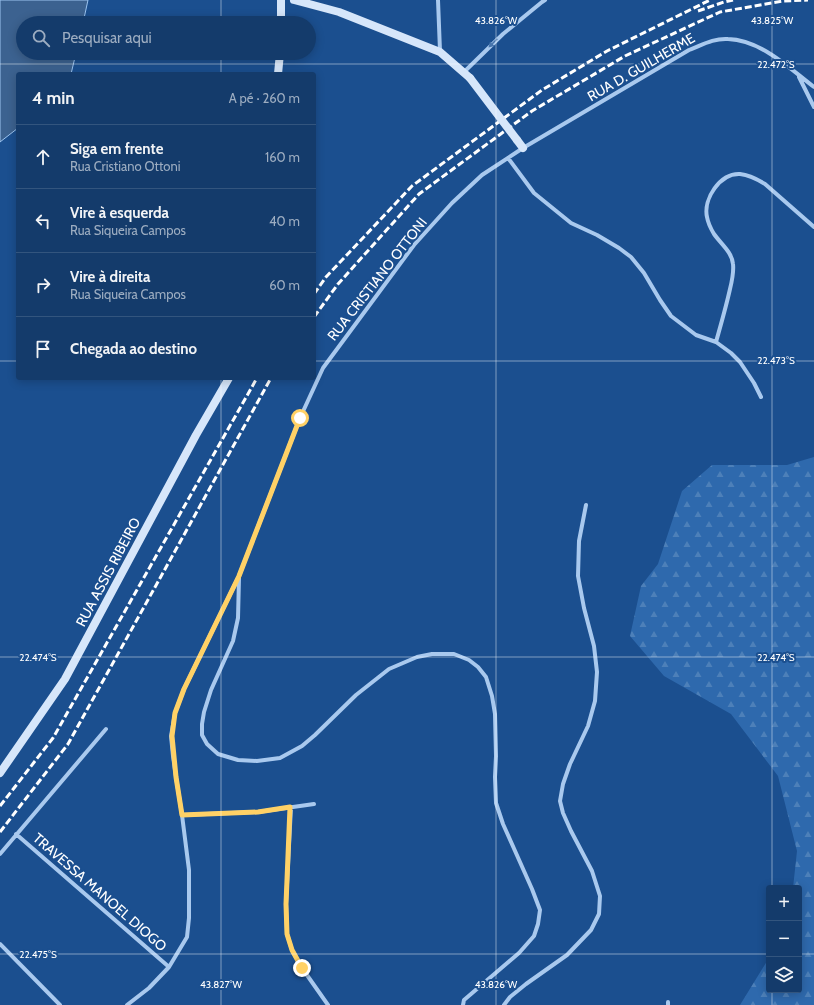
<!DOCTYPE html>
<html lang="pt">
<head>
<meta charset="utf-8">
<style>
	:root { --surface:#143b6b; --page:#1d4271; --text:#f1f3f6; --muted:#9dadc1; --line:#33557e }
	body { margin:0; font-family:Cabin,sans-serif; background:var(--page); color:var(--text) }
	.controls { position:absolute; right:12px; bottom:12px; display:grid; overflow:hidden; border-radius:4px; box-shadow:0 2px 10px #0003 }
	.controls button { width:36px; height:36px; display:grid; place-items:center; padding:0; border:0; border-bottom:1px solid var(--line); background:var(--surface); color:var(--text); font:20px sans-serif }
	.stop { position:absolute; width:12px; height:12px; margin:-9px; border:3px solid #ffd166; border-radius:50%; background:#fff }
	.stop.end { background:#ffd166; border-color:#fff; box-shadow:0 1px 4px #0008 }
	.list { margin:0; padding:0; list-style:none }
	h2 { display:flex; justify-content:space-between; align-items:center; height:52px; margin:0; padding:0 16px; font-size:17px }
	h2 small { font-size:13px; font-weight:400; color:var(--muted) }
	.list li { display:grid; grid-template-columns:26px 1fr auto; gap:12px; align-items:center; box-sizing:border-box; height:64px; padding:0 16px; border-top:1px solid var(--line) }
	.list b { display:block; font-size:15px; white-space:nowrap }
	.list p { margin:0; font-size:13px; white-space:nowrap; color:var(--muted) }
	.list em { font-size:13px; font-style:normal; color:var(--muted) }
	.icon { flex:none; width:22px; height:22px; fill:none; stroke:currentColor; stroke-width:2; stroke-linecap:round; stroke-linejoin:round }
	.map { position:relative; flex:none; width:814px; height:1005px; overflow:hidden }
	.search { position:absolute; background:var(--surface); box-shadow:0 2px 10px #0003; left:16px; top:16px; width:300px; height:44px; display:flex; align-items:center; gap:10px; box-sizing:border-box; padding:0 14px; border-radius:22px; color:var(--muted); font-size:15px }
	.panel { position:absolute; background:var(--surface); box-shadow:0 2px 10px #0003; left:16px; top:72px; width:300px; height:308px; border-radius:4px }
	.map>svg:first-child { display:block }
</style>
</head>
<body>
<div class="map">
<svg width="814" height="1005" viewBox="0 0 814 1005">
	<defs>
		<pattern id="forest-firs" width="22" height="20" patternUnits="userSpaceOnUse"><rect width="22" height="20" fill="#2e69ad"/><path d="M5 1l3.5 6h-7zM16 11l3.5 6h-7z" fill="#4d80b9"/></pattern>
	</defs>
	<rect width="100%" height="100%" fill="#1b4f8f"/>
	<path fill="url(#forest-firs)" d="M814,457V1005H740L769,958V990H799V888H793L797,851L778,776L731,714L664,676L630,636L641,586L658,564L682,491L712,465H787Z"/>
	<path fill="#3c6290" stroke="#9cc4f0" d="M0,0H88L83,23H23V53H76L71,74H18V128L0,142Z"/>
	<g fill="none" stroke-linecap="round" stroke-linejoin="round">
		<path stroke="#a9c9ee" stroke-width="4" d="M438,0L440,51
			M464,72L503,34L542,2L545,0
			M799,77L814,107
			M508,158L534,193L571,223L597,235L619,248L631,257L644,273L660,300L671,316L696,335L716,342L731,353L740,362L754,383L761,397
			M716,342C721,324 726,307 730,289C732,281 734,273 733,264C732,252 721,244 714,234C711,229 708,223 707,217C703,199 720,173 740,174C750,175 757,179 765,184L814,227
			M239,578L238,618L233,641L211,690L204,712L202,724V735L207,744L218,754L238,760L257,761L280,758L302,746L315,735L356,695L389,669L417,657L432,654H454L469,660L478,667L486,677L492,696L495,714L496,756L495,777L496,803L503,824L532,889L540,910L538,924L534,936L519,953L464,1000L463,1005
			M291,807L286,904L287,934L292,950L302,968L328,1005
			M182,815L258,812L314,804
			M16,834L169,967
			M0,854L106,729
			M0,944L60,1005
			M127,1005L149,988L169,967L187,937L189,918V870L182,815L176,777L173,756L171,736L175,713L184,689L239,576L300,418L323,368L414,245L452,203L482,175L523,148L689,50C702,45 714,38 728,39C761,40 789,68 814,87
			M504,1005L510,997L526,984L567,955L591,930L599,914L600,896L592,871L571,831L563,813L560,801L563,784L570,764L588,726L595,701L597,672L594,646L584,608L578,576L579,541L586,505
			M668,1005V1002"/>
		<path stroke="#d6e6fa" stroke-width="8" d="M294,0L339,12L440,52L470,78
			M281,23V0
			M278,74L280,53
			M517,140L523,148
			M0,773L65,679L196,435L229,378"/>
		<path stroke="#fff" stroke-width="3" stroke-dasharray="7 3" stroke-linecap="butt" d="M698,11L724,2L733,0
			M314,294L326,277L412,186L542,90L607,51L710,0
			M314,317L338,284L419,194L532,111L625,56L720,12L783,1L808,0
			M0,806L53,738L257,378
			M0,832L68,744L271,378"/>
		<path stroke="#d6e6fa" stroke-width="8" d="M470,78L517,140"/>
	</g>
	<defs><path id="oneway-solid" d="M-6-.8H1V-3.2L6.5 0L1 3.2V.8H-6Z"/></defs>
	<use fill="#4674ac" href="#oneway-solid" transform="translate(493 43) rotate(135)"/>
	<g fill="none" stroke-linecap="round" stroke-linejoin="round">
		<path stroke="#ffd166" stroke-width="5" d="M300,418L239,576L184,689L175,713L172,736L176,777L182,815L258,812L290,807L286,904L287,934L292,950L302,968"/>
	</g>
	<path fill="none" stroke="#fff" stroke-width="1" stroke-opacity="0.45" d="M221,0V23M496,0V1005M772,0V888M221,53V74M0,64H814M0,361H18M314,361H814M221,378V1005M0,657H814M0,954H769M799,954H814M772,990V1005"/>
	<g text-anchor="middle" stroke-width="4" stroke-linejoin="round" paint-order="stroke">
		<g font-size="14" fill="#fff" stroke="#1b4f8f">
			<text transform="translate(641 67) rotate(-30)" y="5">RUA D. GUILHERME</text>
			<text transform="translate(377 279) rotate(-52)" y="5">RUA CRISTIANO OTTONI</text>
			<text transform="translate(108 572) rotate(-62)" y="5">RUA ASSIS RIBEIRO</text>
			<text transform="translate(100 892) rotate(41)" y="5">TRAVESSA MANOEL DIOGO</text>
		</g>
	</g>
	<g font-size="10" text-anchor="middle" fill="#fff" stroke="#1b4f8f" stroke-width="4" stroke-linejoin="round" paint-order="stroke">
		<text x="496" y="24">43.826°W</text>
		<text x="772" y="24">43.825°W</text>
		<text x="776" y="68">22.472°S</text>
		<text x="776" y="364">22.473°S</text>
		<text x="38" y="661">22.474°S</text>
		<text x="776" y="661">22.474°S</text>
		<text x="38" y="958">22.475°S</text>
		<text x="221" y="988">43.827°W</text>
		<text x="496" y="988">43.826°W</text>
	</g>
</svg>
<div class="controls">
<button>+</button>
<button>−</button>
<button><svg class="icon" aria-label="layers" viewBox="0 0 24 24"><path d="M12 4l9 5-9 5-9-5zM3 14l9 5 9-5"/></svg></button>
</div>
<div class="stop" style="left:300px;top:418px"></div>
<div class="stop end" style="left:302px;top:968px"></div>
<div class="search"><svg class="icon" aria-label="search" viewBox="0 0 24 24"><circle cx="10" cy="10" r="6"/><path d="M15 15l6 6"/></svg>Pesquisar aqui</div>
<section class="panel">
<h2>4 min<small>A pé · 260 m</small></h2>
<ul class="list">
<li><svg class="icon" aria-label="ahead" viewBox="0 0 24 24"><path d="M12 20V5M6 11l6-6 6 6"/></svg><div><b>Siga em frente</b><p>Rua Cristiano Ottoni</p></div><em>160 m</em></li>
<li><svg class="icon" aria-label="left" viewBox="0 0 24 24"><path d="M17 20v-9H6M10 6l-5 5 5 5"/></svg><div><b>Vire à esquerda</b><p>Rua Siqueira Campos</p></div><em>40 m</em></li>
<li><svg class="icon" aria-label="right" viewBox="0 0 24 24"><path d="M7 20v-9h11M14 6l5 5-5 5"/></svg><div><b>Vire à direita</b><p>Rua Siqueira Campos</p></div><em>60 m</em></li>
<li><svg class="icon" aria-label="arrive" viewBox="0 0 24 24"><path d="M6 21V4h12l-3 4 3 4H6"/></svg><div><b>Chegada ao destino</b></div></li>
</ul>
</section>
</div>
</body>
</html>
